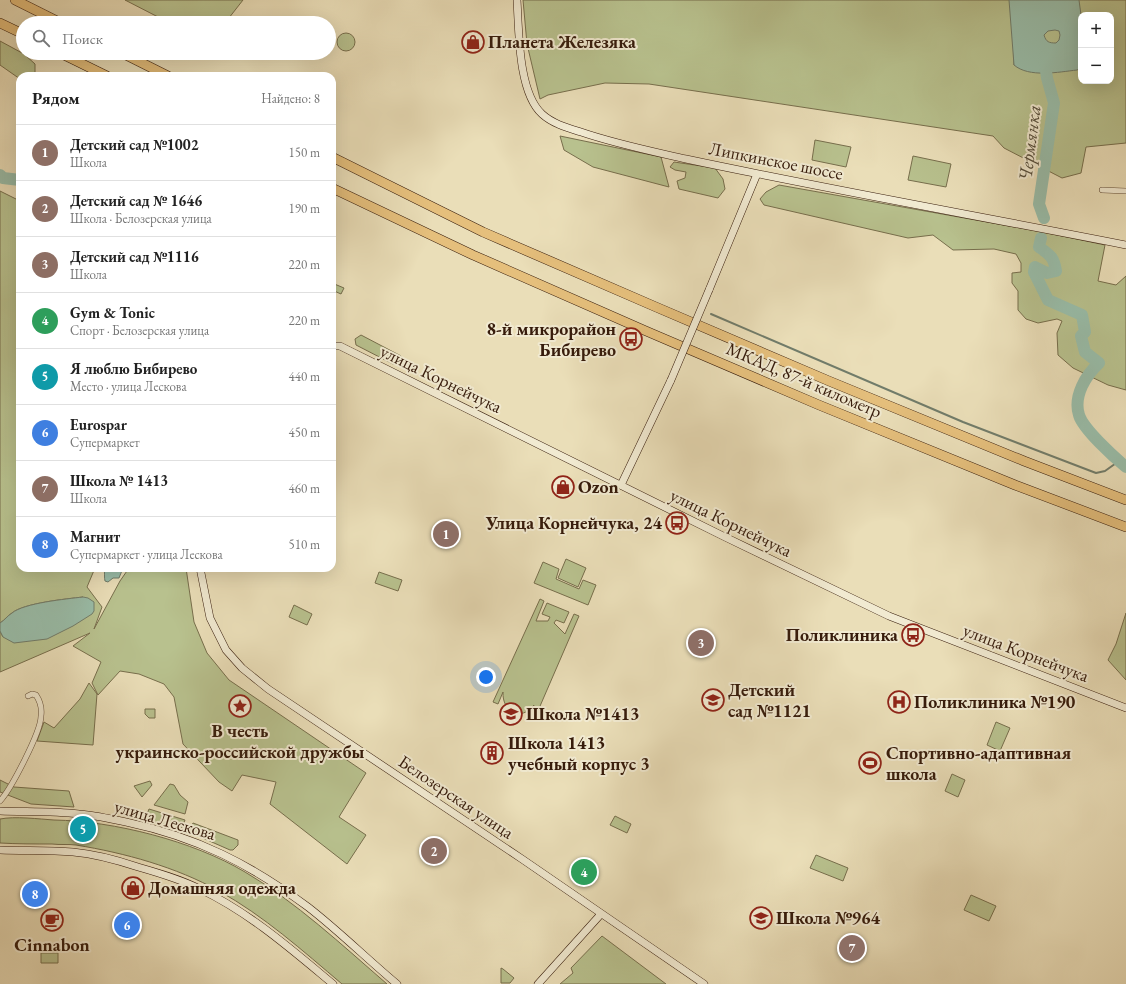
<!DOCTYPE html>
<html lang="ru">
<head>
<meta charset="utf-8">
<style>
	:root { --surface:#fff; --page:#f6f6f6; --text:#222; --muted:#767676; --line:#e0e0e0; --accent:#1a73e8 }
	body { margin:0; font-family:"EB Garamond",serif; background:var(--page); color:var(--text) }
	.controls { position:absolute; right:12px; top:12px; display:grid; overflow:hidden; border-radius:8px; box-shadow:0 4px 16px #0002 }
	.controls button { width:36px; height:36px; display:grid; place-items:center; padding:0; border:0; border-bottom:1px solid var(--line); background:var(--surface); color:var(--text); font:20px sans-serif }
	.you { position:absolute; left:486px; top:677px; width:14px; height:14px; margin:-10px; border:3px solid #fff; border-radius:50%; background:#1a73e8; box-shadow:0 0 0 6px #1a73e833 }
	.badge { display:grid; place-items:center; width:26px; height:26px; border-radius:50%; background:var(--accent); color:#fff; font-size:13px; font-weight:700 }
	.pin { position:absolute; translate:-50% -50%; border:2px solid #fff; box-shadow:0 1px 4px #0006 }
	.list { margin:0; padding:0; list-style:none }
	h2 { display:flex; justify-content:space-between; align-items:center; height:52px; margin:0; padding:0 16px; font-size:17px }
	h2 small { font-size:13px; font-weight:400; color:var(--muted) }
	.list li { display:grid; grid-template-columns:26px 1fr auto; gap:12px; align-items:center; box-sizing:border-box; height:56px; padding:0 16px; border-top:1px solid var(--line) }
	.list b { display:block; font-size:15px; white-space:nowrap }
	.list p { margin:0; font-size:13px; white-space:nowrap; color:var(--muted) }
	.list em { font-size:13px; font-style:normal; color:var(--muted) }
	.icon { flex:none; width:22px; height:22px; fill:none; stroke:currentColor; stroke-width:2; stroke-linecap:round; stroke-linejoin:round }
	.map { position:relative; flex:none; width:1126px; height:984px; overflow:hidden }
	.search { position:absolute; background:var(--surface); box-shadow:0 4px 16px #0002; left:16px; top:16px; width:320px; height:44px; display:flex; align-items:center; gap:10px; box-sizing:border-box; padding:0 14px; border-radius:22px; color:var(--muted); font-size:15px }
	.panel { position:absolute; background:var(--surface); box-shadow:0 4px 16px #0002; left:16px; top:72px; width:320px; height:500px; border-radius:12px }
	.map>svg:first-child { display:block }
</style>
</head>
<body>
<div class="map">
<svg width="1126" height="984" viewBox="0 0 1126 984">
	<rect width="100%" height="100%" fill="#eadeb8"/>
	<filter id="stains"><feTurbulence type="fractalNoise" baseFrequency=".005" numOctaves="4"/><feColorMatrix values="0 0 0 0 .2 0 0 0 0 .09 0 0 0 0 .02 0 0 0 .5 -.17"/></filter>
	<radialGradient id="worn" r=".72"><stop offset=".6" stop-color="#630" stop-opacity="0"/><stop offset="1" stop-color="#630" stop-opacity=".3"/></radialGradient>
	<path fill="#b8c18e" stroke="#776e4c" d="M125,0H243L225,23H173L160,18Z
		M523,0H1012L1014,65L1081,63V81H1111V15H1081L1071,0H1126V143L1086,147L1081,173L1062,178L1004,148L993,136L649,84L605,83L548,95L540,99L527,44Z
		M1059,27L1063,39L1051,48L1042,39L1044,29Z
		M337 42a9 9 0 1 1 18 0a9 9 0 1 1-18 0Z
		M0,41L24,54L35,64V76H20V79L0,65Z
		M560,136L661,157L669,187L593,167L564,150Z
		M815,140L851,147L846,167L812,160Z
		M913,156L951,164L946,187L908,180Z
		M674,162L715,168L723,179L725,189L718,198L679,189L677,181L685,178L686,172L675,170L670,167Z
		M779,185L1043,232L1105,245L1098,281L1116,285L1126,276V390L1108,385L1073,368L1058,355L1057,333L1062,321L1057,319L1038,323L1026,319L1018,310V291L1012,283V273L1021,272V263L1016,254L994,249L953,250L933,235L908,238L764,205L760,199L766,192Z
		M0,191L20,201V568H95L87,587L102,607L94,629L120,581L129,568H186L194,622L207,653L229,680L366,773L339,817L366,835L347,864L270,804L276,782L242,775L232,791L219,782L183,744L174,697L164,684L139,674L120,671L98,695L92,683L101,662L73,646L90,633L0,672V631L3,637L83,597C66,599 24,603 12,613C7,616 5,620 0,623Z
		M332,283L344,288L341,294L332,290Z
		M361,335L401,356V359L399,364H393L356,345L355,339Z
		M566,559L586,568L578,587L558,578Z
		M543,562L559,569L556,579L579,589L583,580L596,585L588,605L534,583Z
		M379,572L402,580L398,591L375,583Z
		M540,599L544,601L536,621H548L550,617L542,614L547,603L569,612L564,623L556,620L554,623L565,634L574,614L579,616L534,720L529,718L534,705C521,722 502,712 503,692L498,704L493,702Z
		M294,605L312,614L307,625L289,617Z
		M1126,613V680L1108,660L1116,644Z
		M89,683L97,694L93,745L37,741L44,722L54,728L80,699Z
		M145,709H155V718H149L145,714Z
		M996,722L1010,728L1000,751L987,745Z
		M952,774L965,780L958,797L945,791Z
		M0,780L14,787L69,791L74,807L31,804L0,792Z
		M150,781L152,785L142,797L134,786Z
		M170,784L174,785L180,795L188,802L185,814L154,805Z
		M149,809L185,820L181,830L145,819Z
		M615,816L631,824L627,833L610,825Z
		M0,819C15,816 39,819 54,820C114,821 193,841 245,872C296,902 342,945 387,984H342C303,951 264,916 219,891C176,867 125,853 76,845C68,844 60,845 52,844C35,844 17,844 0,843Z
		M193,823L238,840V845L233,850H230L189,832Z
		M816,855L848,868L843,881L810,868Z
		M971,895L996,906L989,921L964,910Z
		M602,936L666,984H560L573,973L571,968Z
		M41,953H58V963H41Z
		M501,968L503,969L514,978L510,983H501Z"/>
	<path fill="#99bda9" stroke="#717c6a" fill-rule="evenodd" d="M1009,0H1079L1081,15V68L1077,70C1059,72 1029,78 1014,65ZM1055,30L1059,31L1060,35L1059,40L1056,43C1049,43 1046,42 1044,35L1048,31Z
		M104,568H123L119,578H113L108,582L105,581C104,578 105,572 104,568Z
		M83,597L88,598L94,602V611L92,614L73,626L47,639L14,643L3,637L0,631V623C5,620 7,616 12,613C24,603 66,599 83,597Z"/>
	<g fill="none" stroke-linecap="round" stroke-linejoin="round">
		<path stroke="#717c6a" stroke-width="2" d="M711,314L963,422L1096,473L1105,471L1119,461"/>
		<path stroke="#99bda9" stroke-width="12" d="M0,175L3,178L20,180
			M1044,218L1039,204L1054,103L1047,78L1044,57
			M1041,238L1039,247C1050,255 1054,257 1056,271L1047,273L1035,267L1034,272L1048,300L1082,315L1085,332L1081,336L1085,352L1099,363C1086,375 1073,396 1079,415C1083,429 1114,457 1126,467"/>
		<g stroke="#634c36" stroke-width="6">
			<path id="street" d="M1102,190L1126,191
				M0,801C11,789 41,732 41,716C42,709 40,701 36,695L32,694L28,696"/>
		</g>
		<g stroke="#361b0b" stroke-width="8">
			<path id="secondary" d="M517,0C519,31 518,92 542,114C553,124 568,128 581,132C616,144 651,151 686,159C832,190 979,216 1126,245
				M709,290L757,174
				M332,346H340L725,537L889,616L1126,708
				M621,485L671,380
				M200,568L210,618L226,650L242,668L268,689L522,859L704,984
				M0,811C26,812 53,811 79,814C94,815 111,819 126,822C197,837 250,864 308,907C339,931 367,959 397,984
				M0,850C24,851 49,850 73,852C95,854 117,860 138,867C159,873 180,879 200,889C250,913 291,949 333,984
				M538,984L601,914"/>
		</g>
		<g stroke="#361b0b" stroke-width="10">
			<path id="highway" d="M15,0L61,23
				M0,23L23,34
				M60,53L107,76
				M122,53L168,76
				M332,157L483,232L656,307L829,381L1024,461L1126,500
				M332,188L473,255L646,331L819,405L1015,485L1126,527"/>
		</g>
		<use href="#street" stroke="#f1ead1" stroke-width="5"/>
		<use href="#secondary" stroke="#f1ead1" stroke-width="7"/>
		<use href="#highway" stroke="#e5bf7c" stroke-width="9"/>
		<g stroke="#361b0b" stroke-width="8" stroke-linecap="butt">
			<path id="secondary-bridge" d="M671,380L709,290"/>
		</g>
		<use href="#secondary-bridge" stroke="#f1ead1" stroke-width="7"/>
	</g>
	<defs>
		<g id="shop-ring" transform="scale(1.15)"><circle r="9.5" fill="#f1ead1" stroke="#8f2418" stroke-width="1.5"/><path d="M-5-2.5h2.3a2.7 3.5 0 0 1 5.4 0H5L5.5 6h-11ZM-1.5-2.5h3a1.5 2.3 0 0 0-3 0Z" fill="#8f2418"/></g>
		<g id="bus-ring" transform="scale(1.15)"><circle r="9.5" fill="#f1ead1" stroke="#8f2418" stroke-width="1.5"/><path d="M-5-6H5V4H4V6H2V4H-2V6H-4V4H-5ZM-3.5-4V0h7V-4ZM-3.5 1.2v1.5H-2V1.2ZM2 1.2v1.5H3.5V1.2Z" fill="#8f2418"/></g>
		<g id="school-ring" transform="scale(1.15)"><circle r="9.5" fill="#f1ead1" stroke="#8f2418" stroke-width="1.5"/><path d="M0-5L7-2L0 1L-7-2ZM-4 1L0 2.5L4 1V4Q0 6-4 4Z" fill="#8f2418"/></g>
		<g id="hospital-ring" transform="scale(1.15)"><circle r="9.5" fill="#f1ead1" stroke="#8f2418" stroke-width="1.5"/><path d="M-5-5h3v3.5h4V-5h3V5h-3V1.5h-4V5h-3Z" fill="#8f2418"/></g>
		<g id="sight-ring" transform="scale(1.15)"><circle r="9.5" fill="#f1ead1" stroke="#8f2418" stroke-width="1.5"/><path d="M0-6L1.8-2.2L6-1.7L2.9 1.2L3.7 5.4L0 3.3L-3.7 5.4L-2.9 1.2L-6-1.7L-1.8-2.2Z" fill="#8f2418"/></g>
		<g id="building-ring" transform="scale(1.15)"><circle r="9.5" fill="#f1ead1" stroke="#8f2418" stroke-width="1.5"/><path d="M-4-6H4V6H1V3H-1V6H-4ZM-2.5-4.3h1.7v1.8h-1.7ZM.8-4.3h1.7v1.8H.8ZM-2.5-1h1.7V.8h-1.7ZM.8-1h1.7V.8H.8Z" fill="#8f2418"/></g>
		<g id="stadium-ring" transform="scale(1.15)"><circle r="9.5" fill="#f1ead1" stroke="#8f2418" stroke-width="1.5"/><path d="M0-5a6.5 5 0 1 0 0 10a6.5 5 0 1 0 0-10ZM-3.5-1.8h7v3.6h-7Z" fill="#8f2418"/></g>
		<g id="cafe-ring" transform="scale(1.15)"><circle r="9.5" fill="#f1ead1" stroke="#8f2418" stroke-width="1.5"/><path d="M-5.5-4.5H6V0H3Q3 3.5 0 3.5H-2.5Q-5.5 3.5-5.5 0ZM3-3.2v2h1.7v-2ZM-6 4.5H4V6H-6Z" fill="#8f2418"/></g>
	</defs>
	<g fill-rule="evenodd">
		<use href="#shop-ring" x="473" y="42"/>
		<use href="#bus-ring" x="631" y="339"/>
		<use href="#shop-ring" x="563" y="487"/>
		<use href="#bus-ring" x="677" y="523"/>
		<use href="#bus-ring" x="913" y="635"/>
		<use href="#school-ring" x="713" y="700"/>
		<use href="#hospital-ring" x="899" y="702"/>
		<use href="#sight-ring" x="240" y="706"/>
		<use href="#school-ring" x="511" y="714"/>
		<use href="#building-ring" x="492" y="753"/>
		<use href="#stadium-ring" x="870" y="763"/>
		<use href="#shop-ring" x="133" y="888"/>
		<use href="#school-ring" x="761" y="918"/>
		<use href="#cafe-ring" x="52" y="920"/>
	</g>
	<g text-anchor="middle" stroke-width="4" stroke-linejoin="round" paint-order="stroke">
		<g font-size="18" font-weight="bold" fill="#361b0b" stroke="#f1ead1" text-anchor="start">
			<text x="488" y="48">Планета Железяка</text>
			<text x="616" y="335" text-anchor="end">8-й микрорайон<tspan x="616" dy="21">Бибирево</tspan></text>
			<text x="578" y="493">Ozon</text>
			<text x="662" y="529" text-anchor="end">Улица Корнейчука, 24</text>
			<text x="898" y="641" text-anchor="end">Поликлиника</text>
			<text x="728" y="696">Детский<tspan x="728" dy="21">сад №1121</tspan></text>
			<text x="914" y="708">Поликлиника №190</text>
			<text x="526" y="720">Школа №1413</text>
			<text x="240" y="737" text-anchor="middle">В честь<tspan x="240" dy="21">украинско-российской дружбы</tspan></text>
			<text x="508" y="749">Школа 1413<tspan x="508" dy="21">учебный корпус 3</tspan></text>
			<text x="886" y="759">Спортивно-адаптивная<tspan x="886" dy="21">школа</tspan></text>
			<text x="148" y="894">Домашняя одежда</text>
			<text x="776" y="924">Школа №964</text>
			<text x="52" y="951" text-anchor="middle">Cinnabon</text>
		</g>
		<g font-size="18" fill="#361b0b" stroke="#f1ead1">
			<text transform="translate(776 161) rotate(11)" y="6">Липкинское шоссе</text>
			<text transform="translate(441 379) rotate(26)" y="6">улица Корнейчука</text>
			<text transform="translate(804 380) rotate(23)" y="6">МКАД, 87-й километр</text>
			<text transform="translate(731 523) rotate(26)" y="6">улица Корнейчука</text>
			<text transform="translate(1026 653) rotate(21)" y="6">улица Корнейчука</text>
			<text transform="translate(456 797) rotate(34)" y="6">Белозерская улица</text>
			<text transform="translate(165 820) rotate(16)" y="6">улица Лескова</text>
		</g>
		<g font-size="19" font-style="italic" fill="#544c3a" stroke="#f1ead1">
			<text transform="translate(1029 143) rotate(-83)" y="7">Чермянка</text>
		</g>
	</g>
	<rect width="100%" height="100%" filter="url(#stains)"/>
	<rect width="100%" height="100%" fill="url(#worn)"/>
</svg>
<div class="controls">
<button>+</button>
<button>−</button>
</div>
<div class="you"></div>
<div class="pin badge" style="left:446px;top:534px;background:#8d6e63">1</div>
<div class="pin badge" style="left:434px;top:851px;background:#8d6e63">2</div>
<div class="pin badge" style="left:701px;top:643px;background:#8d6e63">3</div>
<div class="pin badge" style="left:584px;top:872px;background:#2e9e5b">4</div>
<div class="pin badge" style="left:83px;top:829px;background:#0f9aa8">5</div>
<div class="pin badge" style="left:127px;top:925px;background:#3f7fe0">6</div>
<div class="pin badge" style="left:852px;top:948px;background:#8d6e63">7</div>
<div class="pin badge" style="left:35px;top:894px;background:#3f7fe0">8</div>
<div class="search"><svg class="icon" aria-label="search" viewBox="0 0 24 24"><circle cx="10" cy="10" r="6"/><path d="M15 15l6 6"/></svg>Поиск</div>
<section class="panel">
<h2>Рядом<small>Найдено: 8</small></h2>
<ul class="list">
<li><span class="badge" style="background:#8d6e63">1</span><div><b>Детский сад №1002</b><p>Школа</p></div><em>150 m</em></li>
<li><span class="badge" style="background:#8d6e63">2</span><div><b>Детский сад № 1646</b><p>Школа · Белозерская улица</p></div><em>190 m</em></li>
<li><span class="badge" style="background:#8d6e63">3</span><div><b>Детский сад №1116</b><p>Школа</p></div><em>220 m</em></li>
<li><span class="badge" style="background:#2e9e5b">4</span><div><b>Gym &amp; Tonic</b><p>Спорт · Белозерская улица</p></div><em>220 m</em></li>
<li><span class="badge" style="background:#0f9aa8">5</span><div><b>Я люблю Бибирево</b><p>Место · улица Лескова</p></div><em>440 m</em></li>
<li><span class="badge" style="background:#3f7fe0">6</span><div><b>Eurospar</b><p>Супермаркет</p></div><em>450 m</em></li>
<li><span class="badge" style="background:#8d6e63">7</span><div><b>Школа № 1413</b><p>Школа</p></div><em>460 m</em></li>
<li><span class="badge" style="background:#3f7fe0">8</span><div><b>Магнит</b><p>Супермаркет · улица Лескова</p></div><em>510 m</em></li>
</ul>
</section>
</div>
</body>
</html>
